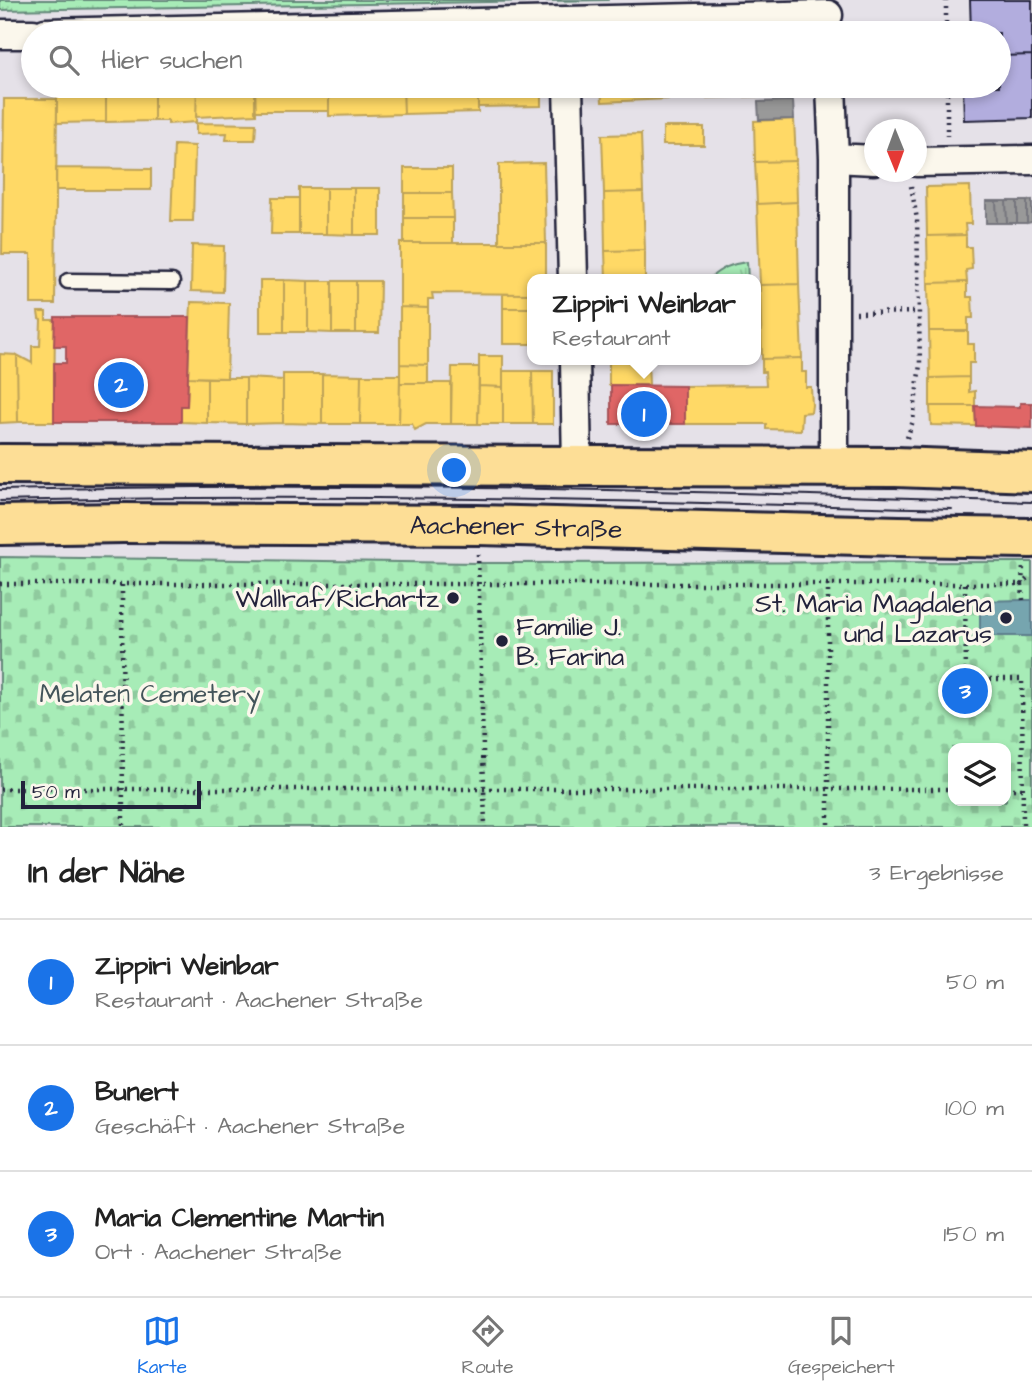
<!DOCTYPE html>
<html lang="de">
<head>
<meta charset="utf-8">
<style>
	:root { --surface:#fff; --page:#f2f2f2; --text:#222; --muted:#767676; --line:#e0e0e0; --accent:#1a73e8 }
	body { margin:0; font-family:"Architects Daughter",sans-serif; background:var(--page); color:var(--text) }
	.controls { position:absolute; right:21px; bottom:21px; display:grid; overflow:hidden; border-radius:14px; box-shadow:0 4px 10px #0003 }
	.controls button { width:63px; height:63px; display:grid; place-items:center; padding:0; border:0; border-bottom:2px solid var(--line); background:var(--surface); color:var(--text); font:35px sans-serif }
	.compass { position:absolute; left:864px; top:119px; width:63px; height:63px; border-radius:50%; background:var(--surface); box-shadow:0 4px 10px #0003; rotate:179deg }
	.scale { position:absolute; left:21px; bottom:18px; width:180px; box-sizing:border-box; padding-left:7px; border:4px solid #22223b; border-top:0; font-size:19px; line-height:24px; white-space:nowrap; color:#22223b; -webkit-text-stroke:5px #fbf7ec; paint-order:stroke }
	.you { position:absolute; left:455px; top:471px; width:24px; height:24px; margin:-18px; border:5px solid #fff; border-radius:50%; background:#1a73e8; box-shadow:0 0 0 10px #1a73e833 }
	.badge { display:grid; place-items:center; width:46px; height:46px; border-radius:50%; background:var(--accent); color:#fff; font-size:23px; font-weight:700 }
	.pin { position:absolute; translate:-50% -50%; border:4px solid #fff; box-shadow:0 2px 7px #0006 }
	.popup { position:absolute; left:527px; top:274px; width:234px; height:91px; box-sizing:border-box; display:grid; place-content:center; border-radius:14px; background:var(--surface); filter:drop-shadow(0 2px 5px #0005); font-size:23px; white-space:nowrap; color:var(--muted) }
	.popup b { font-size:26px; color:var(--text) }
	.popup::after { content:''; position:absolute; left:50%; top:100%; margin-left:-14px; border:14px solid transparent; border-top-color:var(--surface) }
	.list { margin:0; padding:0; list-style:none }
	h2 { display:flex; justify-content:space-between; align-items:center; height:91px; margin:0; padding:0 28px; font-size:30px }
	h2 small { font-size:23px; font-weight:400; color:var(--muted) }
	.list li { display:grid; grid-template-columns:46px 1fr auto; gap:21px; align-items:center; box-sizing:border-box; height:126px; padding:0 28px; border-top:2px solid var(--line) }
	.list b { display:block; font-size:26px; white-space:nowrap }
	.list p { margin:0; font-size:23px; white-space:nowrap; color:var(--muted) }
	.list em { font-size:23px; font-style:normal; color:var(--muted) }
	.icon { flex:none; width:38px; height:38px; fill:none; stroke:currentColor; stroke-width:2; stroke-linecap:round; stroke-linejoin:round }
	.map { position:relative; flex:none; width:1032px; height:827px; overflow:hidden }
	.search { position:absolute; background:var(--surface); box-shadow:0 4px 10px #0003; left:21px; right:21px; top:21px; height:77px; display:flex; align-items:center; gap:18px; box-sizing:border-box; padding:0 24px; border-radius:38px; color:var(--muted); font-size:26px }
	.sheet { height:469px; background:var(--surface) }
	nav { display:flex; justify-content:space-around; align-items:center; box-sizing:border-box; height:98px; border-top:2px solid var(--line); background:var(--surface); font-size:19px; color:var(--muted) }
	nav a { display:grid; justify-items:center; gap:4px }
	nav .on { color:var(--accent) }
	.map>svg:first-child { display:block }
</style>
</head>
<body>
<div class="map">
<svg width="1032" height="827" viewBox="0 0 1032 827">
	<defs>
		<pattern id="grass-tufts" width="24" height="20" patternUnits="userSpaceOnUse" patternTransform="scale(1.75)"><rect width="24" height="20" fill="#a7ecb7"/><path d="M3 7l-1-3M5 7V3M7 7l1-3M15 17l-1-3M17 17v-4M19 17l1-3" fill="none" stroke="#8fca9e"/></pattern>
		<pattern id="cemetery-stones" width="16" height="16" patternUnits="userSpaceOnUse" patternTransform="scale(1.75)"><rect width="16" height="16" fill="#a7ecb7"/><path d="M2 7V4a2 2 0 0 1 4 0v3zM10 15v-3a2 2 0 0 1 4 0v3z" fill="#8fca9e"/></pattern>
	</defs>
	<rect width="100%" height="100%" fill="#e5e1e8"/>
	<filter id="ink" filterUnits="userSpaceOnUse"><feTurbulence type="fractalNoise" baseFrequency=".0143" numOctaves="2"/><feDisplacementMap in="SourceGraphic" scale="14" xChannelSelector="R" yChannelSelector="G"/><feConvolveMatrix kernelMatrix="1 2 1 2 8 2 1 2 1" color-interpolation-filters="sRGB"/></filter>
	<g filter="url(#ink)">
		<path fill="url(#grass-tufts)" stroke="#648779" stroke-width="2" d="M0,0H609L0,10Z
			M747,262L748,279H709C721,268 731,264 747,262Z"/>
		<path fill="url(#cemetery-stones)" stroke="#648779" stroke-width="2" fill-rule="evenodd" d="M0,557L478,563L1032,562V827H0ZM953,748H1006V801H953Z"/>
		<path fill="#ffd966" stroke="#bda259" stroke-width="2" d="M57,86H106V122L57,123Z
			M106,86H154V121L106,122Z
			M154,86H197L196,122L168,124V121H154Z
			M197,86H255L256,114L196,117Z
			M255,86H329V111H255Z
			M329,86H403L404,114L329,116Z
			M403,86H478V112L404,114Z
			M478,86H541V106L478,107Z
			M601,86H667L668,99L602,102Z
			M667,86H733L734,97L668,99Z
			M733,86H799V95L734,97Z
			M4,99H57L55,304H31V254H2Z
			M794,119L796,161L755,162L754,121Z
			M196,123L256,124L255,140H226L227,133L196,134Z
			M663,127H704V145H663Z
			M641,134L643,192L604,193L602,135Z
			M174,145L195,146L193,221H171Z
			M796,161L797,202L757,204L755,162Z
			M544,163L546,243H499V164Z
			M56,168L151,169V190H56Z
			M404,168H452V193H404Z
			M970,186L971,224H965L966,235L927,236L926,187Z
			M299,188H326V234H299Z
			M326,188H354V235L326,234Z
			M354,188H380V235H354Z
			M643,192L645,250L605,251L604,193Z
			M404,193H452L453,218H404Z
			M272,198H299V234H271Z
			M797,202L799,284L760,285L757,204Z
			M404,218H453V243H404Z
			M966,235V247H971L972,269L966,270L967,282L928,283L927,236Z
			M400,243H546V279H532V294L432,293L433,299H428V308L400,307Z
			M192,245L224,246L223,292L191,291Z
			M645,250V279H606L605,251Z
			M260,280H284V332H260Z
			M284,280L308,281V332H284Z
			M308,281H332V333L308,332Z
			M332,281H356V333H332Z
			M356,281H380L379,333H356Z
			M967,282V297H972L973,318H968V331H929L928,283Z
			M799,284L802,358L762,359L760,285Z
			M503,294H532V308H503Z
			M191,302L229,303L227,378L188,377Z
			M400,307L428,308V365L400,364Z
			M503,308H532V344H503Z
			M38,312H46V320H55L54,422H18L17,355L32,363V346H40L41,320L39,319Z
			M929,331H968V344H974V363H969V377L930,378Z
			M0,354L17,355L18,422L0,423Z
			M479,356H503V387L479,386Z
			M802,358V372H806V387H811L812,405L811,412L802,413L801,430L766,429V424H685V386L766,385L765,372H762V359Z
			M609,360H648L649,385H609Z
			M400,364L428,365V383H400Z
			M452,367H479L478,424H451Z
			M503,371H532L533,424H503Z
			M532,371H553V424H533Z
			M283,374H322V424L283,423Z
			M322,374L361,375L360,424H322Z
			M361,375H400L399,424H360Z
			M188,377L207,378V423L181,422V406H187Z
			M969,377V392L975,391V406H930V378Z
			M207,378H246V424L207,423Z
			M246,378L283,380V423L246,424Z
			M400,383H451V424H426L415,430L412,424H399Z
			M479,386L503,387V424H478Z
			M930,406H975L976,426L931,425Z"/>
		<path fill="#e06666" stroke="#a75259" stroke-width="2" d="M55,317H190L187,406H181V422H54V363H66V346H54Z
			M611,385L685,386V424H611Z
			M1020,403H1032V428L976,426L975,406L1020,407Z"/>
		<path fill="#76a5af" stroke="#5d7e8c" stroke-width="2" d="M1023,600H1032V636H980V601Z"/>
		<path fill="#999" stroke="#75757d" stroke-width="2" d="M793,101L794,119L759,120L758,102Z
			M1032,200V222L1027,223V201Z
			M986,201H996L997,223H986Z
			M996,201H1006L1007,223H997Z
			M1006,201H1017V223H1007Z
			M1017,201H1027V223H1017Z"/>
		<path fill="#b2adde" stroke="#22223b" stroke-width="2" d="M970,0H1032V55L999,56V33H971Z
			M1032,55V118L964,120L963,86H999V56Z"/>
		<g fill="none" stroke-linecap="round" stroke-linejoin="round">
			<g stroke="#22223b" stroke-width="19">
				<path id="lane" d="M68,281L172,282"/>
			</g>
			<g stroke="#22223b" stroke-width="33">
				<path id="street" d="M45,33L828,15
					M0,34H33
					M568,86L573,279
					M831,86L834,158V467
					M834,158L874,160
					M916,162L1032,160
					M575,360L577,466"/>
			</g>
			<g stroke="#22223b" stroke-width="44">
				<g id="primary">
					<path d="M0,464L896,467L1032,472"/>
					<path id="s1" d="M0,525L123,523L478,525L899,536L1032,538"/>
				</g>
			</g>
			<path stroke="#22223b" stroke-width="4.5" stroke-dasharray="2 5" stroke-linecap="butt" d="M946,0V33
				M947,86V136
				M856,313L918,312
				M907,438L913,421L920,364L917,219L911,186
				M478,554L485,827
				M0,584H1022L1023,566
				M828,584V827
				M965,584L966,679H1022L1023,827
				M122,585L123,827
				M1023,600L1022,584L1028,578
				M0,789H953
				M1006,789H1023"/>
			<use href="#lane" stroke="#fbf7ec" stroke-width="14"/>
			<use href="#street" stroke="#fbf7ec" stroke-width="28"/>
			<use href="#primary" stroke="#fdde96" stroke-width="38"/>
			<path stroke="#22223b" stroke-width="2" d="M0,490C344,482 688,490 1032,502
				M0,501C317,493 635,501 952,509"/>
		</g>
	</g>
	<g fill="#22223b" stroke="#fbf7ec" stroke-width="2.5">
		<circle cx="453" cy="598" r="7"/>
		<circle cx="1006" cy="618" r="7"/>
		<circle cx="502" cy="641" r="7"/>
	</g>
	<g text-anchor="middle" stroke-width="7" stroke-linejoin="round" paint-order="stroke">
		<g font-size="26" fill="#22223b" stroke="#fbf7ec">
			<text dy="9" stroke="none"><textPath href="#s1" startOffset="516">Aachener Straße</textPath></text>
		</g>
		<g font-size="26" fill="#22223b" stroke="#fbf7ec" text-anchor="end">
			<text x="439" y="607">Wallraf/Richartz</text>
			<text x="992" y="612">St. Maria Magdalena<tspan x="992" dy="30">und Lazarus</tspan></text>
			<text x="516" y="635" text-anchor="start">Familie J.<tspan x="516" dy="30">B. Farina</tspan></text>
		</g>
		<g font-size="26" fill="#43545a" stroke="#fbf7ec">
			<text x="150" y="702">Melaten Cemetery</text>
		</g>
	</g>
</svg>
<div class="controls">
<button><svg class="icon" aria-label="layers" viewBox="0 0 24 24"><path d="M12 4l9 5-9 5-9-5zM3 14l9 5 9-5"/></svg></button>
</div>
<svg class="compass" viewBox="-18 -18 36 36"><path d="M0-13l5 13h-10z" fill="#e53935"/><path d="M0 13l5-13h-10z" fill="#767676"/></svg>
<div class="scale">50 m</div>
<div class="you"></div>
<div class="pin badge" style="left:644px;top:414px">1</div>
<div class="popup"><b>Zippiri Weinbar</b>Restaurant</div>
<div class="pin badge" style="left:121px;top:385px">2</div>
<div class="pin badge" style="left:965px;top:691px">3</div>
<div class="search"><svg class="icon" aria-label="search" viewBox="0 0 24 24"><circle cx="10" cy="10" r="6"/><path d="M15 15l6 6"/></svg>Hier suchen</div>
</div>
<section class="sheet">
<h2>In der Nähe<small>3 Ergebnisse</small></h2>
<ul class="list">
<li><span class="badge">1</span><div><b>Zippiri Weinbar</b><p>Restaurant · Aachener Straße</p></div><em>50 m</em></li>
<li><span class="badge">2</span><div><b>Bunert</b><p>Geschäft · Aachener Straße</p></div><em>100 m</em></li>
<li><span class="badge">3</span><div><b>Maria Clementine Martin</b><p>Ort · Aachener Straße</p></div><em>150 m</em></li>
</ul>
</section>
<nav>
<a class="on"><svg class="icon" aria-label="map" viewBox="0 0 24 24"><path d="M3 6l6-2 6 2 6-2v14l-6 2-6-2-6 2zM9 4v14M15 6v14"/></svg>Karte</a>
<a><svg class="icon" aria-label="directions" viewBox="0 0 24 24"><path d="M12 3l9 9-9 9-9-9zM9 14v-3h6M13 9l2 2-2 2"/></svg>Route</a>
<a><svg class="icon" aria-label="saved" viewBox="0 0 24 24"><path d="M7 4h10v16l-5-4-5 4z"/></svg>Gespeichert</a>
</nav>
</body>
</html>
